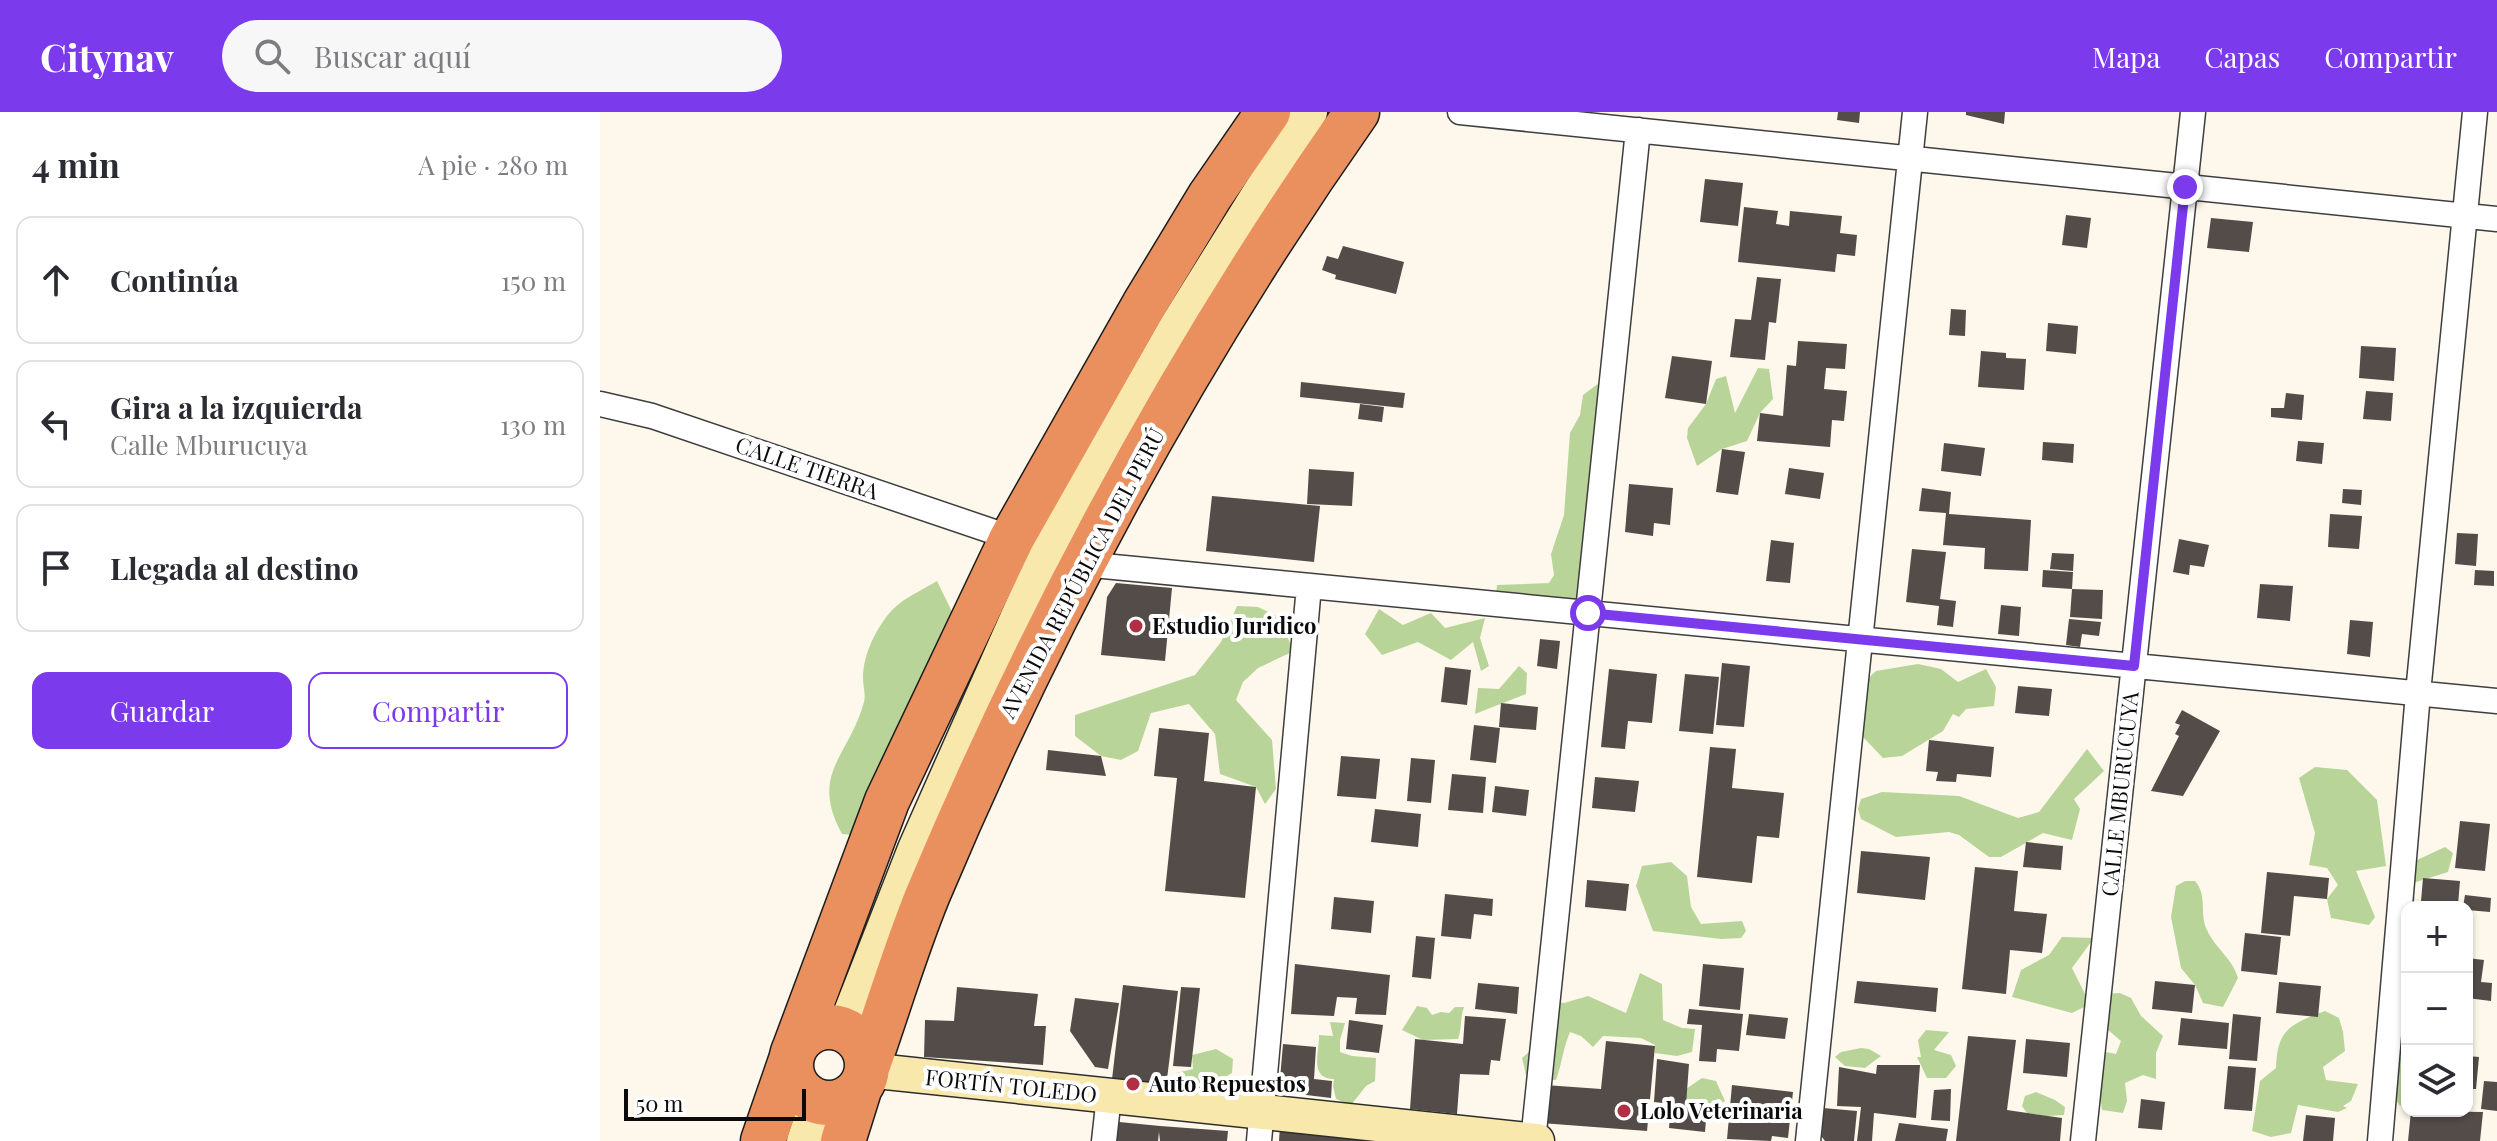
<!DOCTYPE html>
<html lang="es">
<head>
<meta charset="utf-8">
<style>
	:root { --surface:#fff; --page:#f7f7f7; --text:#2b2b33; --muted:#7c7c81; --line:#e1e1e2; --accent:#7c3aed }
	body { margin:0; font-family:"Playfair Display",serif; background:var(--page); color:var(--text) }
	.controls { position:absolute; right:24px; bottom:24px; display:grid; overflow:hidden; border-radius:16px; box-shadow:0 2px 6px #0004 }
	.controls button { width:72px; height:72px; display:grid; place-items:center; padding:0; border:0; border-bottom:2px solid var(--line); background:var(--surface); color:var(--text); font:40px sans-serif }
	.scale { position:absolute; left:24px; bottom:20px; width:182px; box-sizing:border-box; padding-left:8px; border:4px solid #0b0b0b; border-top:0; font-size:22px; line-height:28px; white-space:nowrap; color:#0b0b0b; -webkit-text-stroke:6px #fff; paint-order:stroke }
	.stop { position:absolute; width:24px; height:24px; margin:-18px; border:6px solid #7c3aed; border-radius:50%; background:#fff }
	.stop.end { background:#7c3aed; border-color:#fff; box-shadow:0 2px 8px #0008 }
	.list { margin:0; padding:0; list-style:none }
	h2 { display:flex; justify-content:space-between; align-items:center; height:104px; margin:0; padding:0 32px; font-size:34px }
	h2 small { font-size:26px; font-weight:400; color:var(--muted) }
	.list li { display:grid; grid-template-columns:52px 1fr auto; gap:24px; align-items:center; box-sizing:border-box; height:128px; margin:0 16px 16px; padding:0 16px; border:2px solid var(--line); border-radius:16px }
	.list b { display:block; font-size:30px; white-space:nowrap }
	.list p { margin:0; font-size:26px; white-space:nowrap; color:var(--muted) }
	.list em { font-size:26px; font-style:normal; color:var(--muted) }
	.actions { display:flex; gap:16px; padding:24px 32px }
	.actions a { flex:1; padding:18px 0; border:2px solid var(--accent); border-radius:16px; text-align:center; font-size:28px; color:var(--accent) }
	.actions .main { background:var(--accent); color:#fff }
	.icon { flex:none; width:44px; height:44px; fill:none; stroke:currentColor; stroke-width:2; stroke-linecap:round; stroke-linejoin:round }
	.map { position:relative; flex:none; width:1897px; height:1029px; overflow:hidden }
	header { display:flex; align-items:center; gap:48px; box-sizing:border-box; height:112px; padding:0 40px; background:var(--accent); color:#fff }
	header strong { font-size:38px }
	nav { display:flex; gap:44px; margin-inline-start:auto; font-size:28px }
	.search { width:560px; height:72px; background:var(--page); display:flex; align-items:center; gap:20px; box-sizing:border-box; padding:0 28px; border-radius:44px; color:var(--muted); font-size:30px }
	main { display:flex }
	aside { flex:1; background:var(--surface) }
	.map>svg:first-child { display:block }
</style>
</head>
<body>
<header>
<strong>Citynav</strong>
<div class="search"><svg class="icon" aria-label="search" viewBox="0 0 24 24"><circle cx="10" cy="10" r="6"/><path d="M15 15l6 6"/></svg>Buscar aquí</div>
<nav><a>Mapa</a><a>Capas</a><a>Compartir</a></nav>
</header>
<main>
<aside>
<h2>4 min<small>A pie · 280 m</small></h2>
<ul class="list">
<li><svg class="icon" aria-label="ahead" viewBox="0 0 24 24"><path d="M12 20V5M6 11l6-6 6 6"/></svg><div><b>Continúa</b></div><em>150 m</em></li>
<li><svg class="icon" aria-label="left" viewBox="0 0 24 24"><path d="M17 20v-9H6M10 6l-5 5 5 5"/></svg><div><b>Gira a la izquierda</b><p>Calle Mburucuya</p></div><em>130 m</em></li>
<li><svg class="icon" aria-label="arrive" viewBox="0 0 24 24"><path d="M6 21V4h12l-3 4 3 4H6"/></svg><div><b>Llegada al destino</b></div></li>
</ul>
<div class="actions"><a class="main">Guardar</a><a>Compartir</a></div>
</aside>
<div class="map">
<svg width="1897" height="1029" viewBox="0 0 1897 1029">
	<rect width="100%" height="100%" fill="#fdf8eb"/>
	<path fill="#b9d498" d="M1158,256L1169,257L1173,287L1160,301L1147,329L1122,337L1097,354L1087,326L1088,316L1106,292L1116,267L1126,264L1135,301Z
		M1003,268L992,489L896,484L897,473L949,471L954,463L951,442L964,403L970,321L980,303L983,283Z
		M337,469L356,508L262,724L242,722C209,661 249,645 264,590C266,582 263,575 263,566C263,544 274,521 287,504C300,487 319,480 337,469Z
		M637,494L658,495L677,504L694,539L658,556L643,570L636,588L672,628L676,677L665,692L656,675L620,662L615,622L589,592L551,601L538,639L521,648L501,644L475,624V603L595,563L621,530Z
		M779,497L803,513L831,501L845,516L885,506L880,526L889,554L881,559L873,530L851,548L818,530L782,543L765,522Z
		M1318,552L1341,557L1358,570L1386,557L1396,575L1394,594L1366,597L1359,605L1353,602L1343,619L1302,644L1283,646L1262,624L1261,573L1276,559Z
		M919,554L927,561L926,582L875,602L878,576L899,577Z
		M1487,637L1504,659L1474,687L1480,697L1472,728L1443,721L1401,745H1389L1359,723L1349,720L1296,725L1261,707L1258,697L1261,687L1282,680L1359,684L1418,706L1439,700Z
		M1715,655L1747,658L1777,688L1786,754L1756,759L1775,805L1769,813L1731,806L1727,787L1738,773L1727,756L1709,753L1715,721L1699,666Z
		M1845,735L1853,741L1848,760L1813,771L1815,795H1807L1793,825L1817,748Z
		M1071,750L1087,764L1091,795L1101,812L1142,809L1146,819L1141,826L1121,827L1053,819L1036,774L1042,754Z
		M1585,769H1595C1608,784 1599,802 1607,818C1615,836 1633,847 1638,866L1623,895L1603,891L1595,873L1581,856L1571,805L1576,774Z
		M1462,825L1494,826L1472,856L1490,892L1472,901L1412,885L1421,858L1449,843Z
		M1040,861L1062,872L1063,908L1082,916L1095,917L1092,940L1077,944L1055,941V933L1041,926L1003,924L993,935L981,924L970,920C963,936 962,952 956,968L927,967L922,946L935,935L938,888L964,891L988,884L1026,901Z
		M1520,881L1531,886L1541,904L1563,924L1556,941V967L1543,963L1525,971L1527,989L1523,1001L1502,998L1499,975L1501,939L1516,942L1521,929L1493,905L1504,882Z
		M817,894L827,896L832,903L841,900L849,901L855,895H864C860,906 862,916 858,927L823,928L802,918Z
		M1725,899L1739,906L1743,920L1745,939L1723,955L1726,968L1758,972L1751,989L1743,994L1747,996L1738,1000L1698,993L1691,1021L1671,1025L1652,1019L1660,969L1676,956C1677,917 1691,912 1725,899Z
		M730,910L745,911L740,928V940L752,944L776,946L775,969L766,974L751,993L736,987L733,974L734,967C708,966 720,939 719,923L733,924Z
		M1326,918L1349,920L1334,938L1351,943L1356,954L1346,966H1327L1317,945H1321L1318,928Z
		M1261,936L1269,937L1281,944L1265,956L1245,954L1235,945L1241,940Z
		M616,937L633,947L632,961L609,975L598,971L597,982L567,985L576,961L593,957L592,943Z
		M1807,943V988L1800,994L1783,970L1784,951Z
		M1102,966L1116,969L1125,989L1108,1000H1092L1080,981Z
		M1436,980L1455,988L1465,995L1464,1003L1446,1004L1427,1001L1422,994L1425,984Z"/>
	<path fill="#534c49" d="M1238,0H1260L1259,11L1237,8Z
		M1366,0H1405L1404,12L1366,3Z
		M1105,67L1143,71L1138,114L1100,110Z
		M1144,95L1178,99L1176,112L1189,114L1190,99L1242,104L1240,121L1257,123L1255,144L1237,142L1235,160L1138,150Z
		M1466,103L1491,106L1487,136L1462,133Z
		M1611,106L1653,110L1649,140L1607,136Z
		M743,134L804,150L796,182L735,167L736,163L722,158L727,144L738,147Z
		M1157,165L1181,167L1176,211L1169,210L1165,248L1130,245L1135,207L1151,208Z
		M1351,197L1366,198L1365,224L1349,223Z
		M1448,211L1478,214L1476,242L1446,239Z
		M1198,229L1247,232L1245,257L1226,256L1224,277L1247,279L1244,309L1232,308L1230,335L1157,329L1160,301L1183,304L1187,253L1196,254Z
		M1761,234L1796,236L1794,269L1759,266Z
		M1381,239L1406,241V246L1426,247L1424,278L1378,275Z
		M1072,244L1112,249L1106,292L1065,286Z
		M701,270L805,281L803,296L700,285Z
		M1766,279L1793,281L1791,309L1763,307Z
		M1686,281L1704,283L1702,308L1671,305V296H1684Z
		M760,292L784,295L782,310L758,307Z
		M1698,329L1724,331L1722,352L1696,349Z
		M1443,330L1474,332L1473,351L1442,348Z
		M1344,331L1385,336L1381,364L1341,359Z
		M1122,337L1145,340L1138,383L1116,380Z
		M1189,356L1224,361L1220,387L1185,382Z
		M709,357L754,360L752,394L707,392Z
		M1029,372L1073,376L1070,413L1054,411L1053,424L1025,420Z
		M1322,376L1351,380L1349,402L1431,408L1428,459L1384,457L1385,436L1343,433L1346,401L1319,399Z
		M1743,377L1762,378L1761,393L1742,391Z
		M612,384L720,394L714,450L606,439Z
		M1730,402L1762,404L1759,437L1728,435Z
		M1857,421L1878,422L1876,454L1855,452Z
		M1579,427L1609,433L1604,455L1590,453L1589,463L1573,460Z
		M1171,428L1194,431L1190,471L1166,469Z
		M1312,437L1346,440L1340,487L1356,489L1353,515L1337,513L1339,494L1306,490Z
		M1452,441L1474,442L1473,459L1450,457Z
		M1443,458L1473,460L1472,477L1503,478L1502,507L1470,505L1472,477L1442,475Z
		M1875,458L1894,459V474L1874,473Z
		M516,471L572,476L565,549L501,543L507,485Z
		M1660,472L1693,474L1690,509L1657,506Z
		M1401,493L1421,495L1419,524L1398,522Z
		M1469,507L1501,510L1499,524L1482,522L1480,535L1466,533Z
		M1750,508L1773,510L1770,545L1747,542Z
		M940,527L960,529L957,557L937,554Z
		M1122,551L1150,554L1144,615L1116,613Z
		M845,555L871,558L867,593L841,590Z
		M1009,557L1057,562L1052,611L1028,609L1025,637L1001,635Z
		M1085,562L1119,565L1113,622L1079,619Z
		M1418,574L1452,577L1449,604L1415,601Z
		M901,591L938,595L936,618L899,615Z
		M1582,598L1620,619L1583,684L1551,679L1579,624L1575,622L1580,613L1575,611Z
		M874,613L900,616L896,651L870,648Z
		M559,616L609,621L604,669L656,675L645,786L565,779L577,666L554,664Z
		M1329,628L1394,635L1391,665L1357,662L1356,670L1336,669L1338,660L1326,659Z
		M1110,635L1136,637L1132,676L1184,681L1179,726L1157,724L1152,771L1097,765Z
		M448,638L501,644L506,664L446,658Z
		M741,644L780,647L776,687L737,684Z
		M811,646L835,648L831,691L807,689Z
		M852,662L886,665L883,701L848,698Z
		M995,665L1039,669L1035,700L992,696Z
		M895,674L929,678L926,704L892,700Z
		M775,697L821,702L818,735L771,730Z
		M1860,709L1890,712L1885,759L1855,756Z
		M1426,730L1463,734L1461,758L1423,755Z
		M1261,739L1330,745L1325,788L1257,781Z
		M1375,755L1418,759L1414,799L1447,802L1442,841L1410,838L1406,882L1362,877Z
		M1667,760L1729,766L1727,787L1694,784L1690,824L1661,821Z
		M1823,766L1860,769L1858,793L1821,789Z
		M987,768L1029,772L1026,799L985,795Z
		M845,782L893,787L892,804L874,802L871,827L841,824Z
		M1865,783L1891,786L1890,800L1867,798V795H1863Z
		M734,785L774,789L771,821L731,817Z
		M1645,821L1681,825L1677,863L1641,859Z
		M816,824L835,826L831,867L812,865Z
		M1867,846L1884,848L1881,870L1892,871L1891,889L1867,886Z
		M695,852L790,863L786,903L755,902L757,886L737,885L734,904L691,902Z
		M1103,852L1144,856L1140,898L1099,894Z
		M1257,869L1338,876L1336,900L1254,891Z
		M1555,869L1595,873L1592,901L1552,897Z
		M1679,870L1721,874L1718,905L1676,901Z
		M878,871L919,875L917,902L875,897Z
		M523,873L578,879L565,983L511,976Z
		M357,875L438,882L434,914H446L443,953L324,945L325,908L354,909Z
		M581,875L600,876L591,955L573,954Z
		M475,886L519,891L508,957L495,955L470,919Z
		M1089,897L1143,902L1139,939L1117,937L1116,950L1099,949L1102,913L1087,912Z
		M1149,902L1188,906L1185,927L1146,923Z
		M1633,902L1661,905L1657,949L1629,947Z
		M865,904L906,907L900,949L891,948L889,963L860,962L857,1002L810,997L815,927L863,932Z
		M1581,906L1629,911L1627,937L1578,933Z
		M749,908L783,913L779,941L746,937Z
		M1368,924L1416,928L1407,998L1462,1006L1460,1029H1356Z
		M1426,927L1470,931L1467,965L1423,961Z
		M1006,929L1055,934L1047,1019L941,1011L945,973L1001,977Z
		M683,932L716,935L714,967L732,969L731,986L690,981L680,967Z
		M1867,944L1879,945L1876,977H1867Z
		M1057,947L1089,952L1086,993L1107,996L1105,1020L1069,1016L1071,992L1054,990Z
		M1277,953H1320L1316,1006L1274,1001L1272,1029H1257L1261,995L1237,994L1239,955L1276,962Z
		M1628,954L1656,956L1652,999L1624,997Z
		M1884,969L1897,970V999L1881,997Z
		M1132,973L1193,980L1188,1026L1172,1024L1171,1029L1127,1027Z
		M1351,977L1350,1009L1331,1008L1334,978Z
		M1541,987L1565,990L1562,1018L1538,1016Z
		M1223,996L1257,999L1254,1029H1225L1222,1025Z
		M1811,999L1883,1000L1880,1029H1808Z
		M1706,1003L1735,1006L1733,1029H1703Z
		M519,1010L560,1014L628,1019L627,1029H560L559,1020L558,1029H517Z
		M1299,1011L1348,1017L1346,1029H1295Z
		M680,1014L772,1020L771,1029H679Z"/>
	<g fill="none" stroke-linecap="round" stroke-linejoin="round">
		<g stroke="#3e3e3e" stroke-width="27">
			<path id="street" d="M860,0L1897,107
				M0,292L52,304L412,426
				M483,452L1897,589
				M504,1029L509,984
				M659,1029L709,474
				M933,1029L1038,18
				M1208,1029L1315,0
				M1483,1029L1593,0
				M1780,1029L1818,581L1875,0"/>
		</g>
		<g stroke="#2d2d2d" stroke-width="37">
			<path id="secondary" d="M244,918L315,737L443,448L576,215L710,0
				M267,958L937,1029
				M204,1029L217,990"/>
		</g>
		<g stroke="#1c1c1c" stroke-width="47">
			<path id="highway" d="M191 953a38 38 0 1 1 76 0a38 38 0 1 1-76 0Z
				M194,938L287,689L412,426L544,193L610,84L668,0
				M268,953C288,896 305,838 328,782C443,509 586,243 757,0
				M163,1029L191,948
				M243,1029L259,978"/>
		</g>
		<use href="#street" stroke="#fff" stroke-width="24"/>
		<use href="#secondary" stroke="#f9e8ab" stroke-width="34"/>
		<use href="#highway" stroke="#e9905e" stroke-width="44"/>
	</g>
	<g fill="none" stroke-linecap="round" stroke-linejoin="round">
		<path stroke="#7c3aed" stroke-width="10" d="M988,501L1534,554L1585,75"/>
	</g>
	<g fill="#b02f42" stroke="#fff" stroke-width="3">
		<circle cx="536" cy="514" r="8"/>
		<circle cx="533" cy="972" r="8"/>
		<circle cx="1024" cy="999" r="8"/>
	</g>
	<g text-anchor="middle" stroke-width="8" stroke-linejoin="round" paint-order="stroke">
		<g font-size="22" fill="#0b0b0b" stroke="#fff">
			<text transform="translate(207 356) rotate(19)" y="8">CALLE TIERRA</text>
			<text transform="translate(482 461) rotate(-62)" y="8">AVENIDA REPÚBLICA DEL PERÚ</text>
			<text transform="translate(1520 682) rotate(-84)" y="8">CALLE MBURUCUYA</text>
			<text transform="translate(411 974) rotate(6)" y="8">FORTÍN TOLEDO</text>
		</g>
		<g font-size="22" font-weight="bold" fill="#0b0b0b" stroke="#fff" text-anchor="start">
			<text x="552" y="522">Estudio Juridico</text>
			<text x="549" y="980">Auto Repuestos</text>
			<text x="1040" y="1007">Lolo Veterinaria</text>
		</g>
	</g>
</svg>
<div class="controls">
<button>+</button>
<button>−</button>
<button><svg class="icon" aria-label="layers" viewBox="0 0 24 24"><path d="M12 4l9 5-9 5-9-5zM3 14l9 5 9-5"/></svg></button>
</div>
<div class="scale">50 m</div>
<div class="stop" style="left:988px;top:501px"></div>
<div class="stop end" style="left:1585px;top:75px"></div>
</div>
</main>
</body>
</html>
